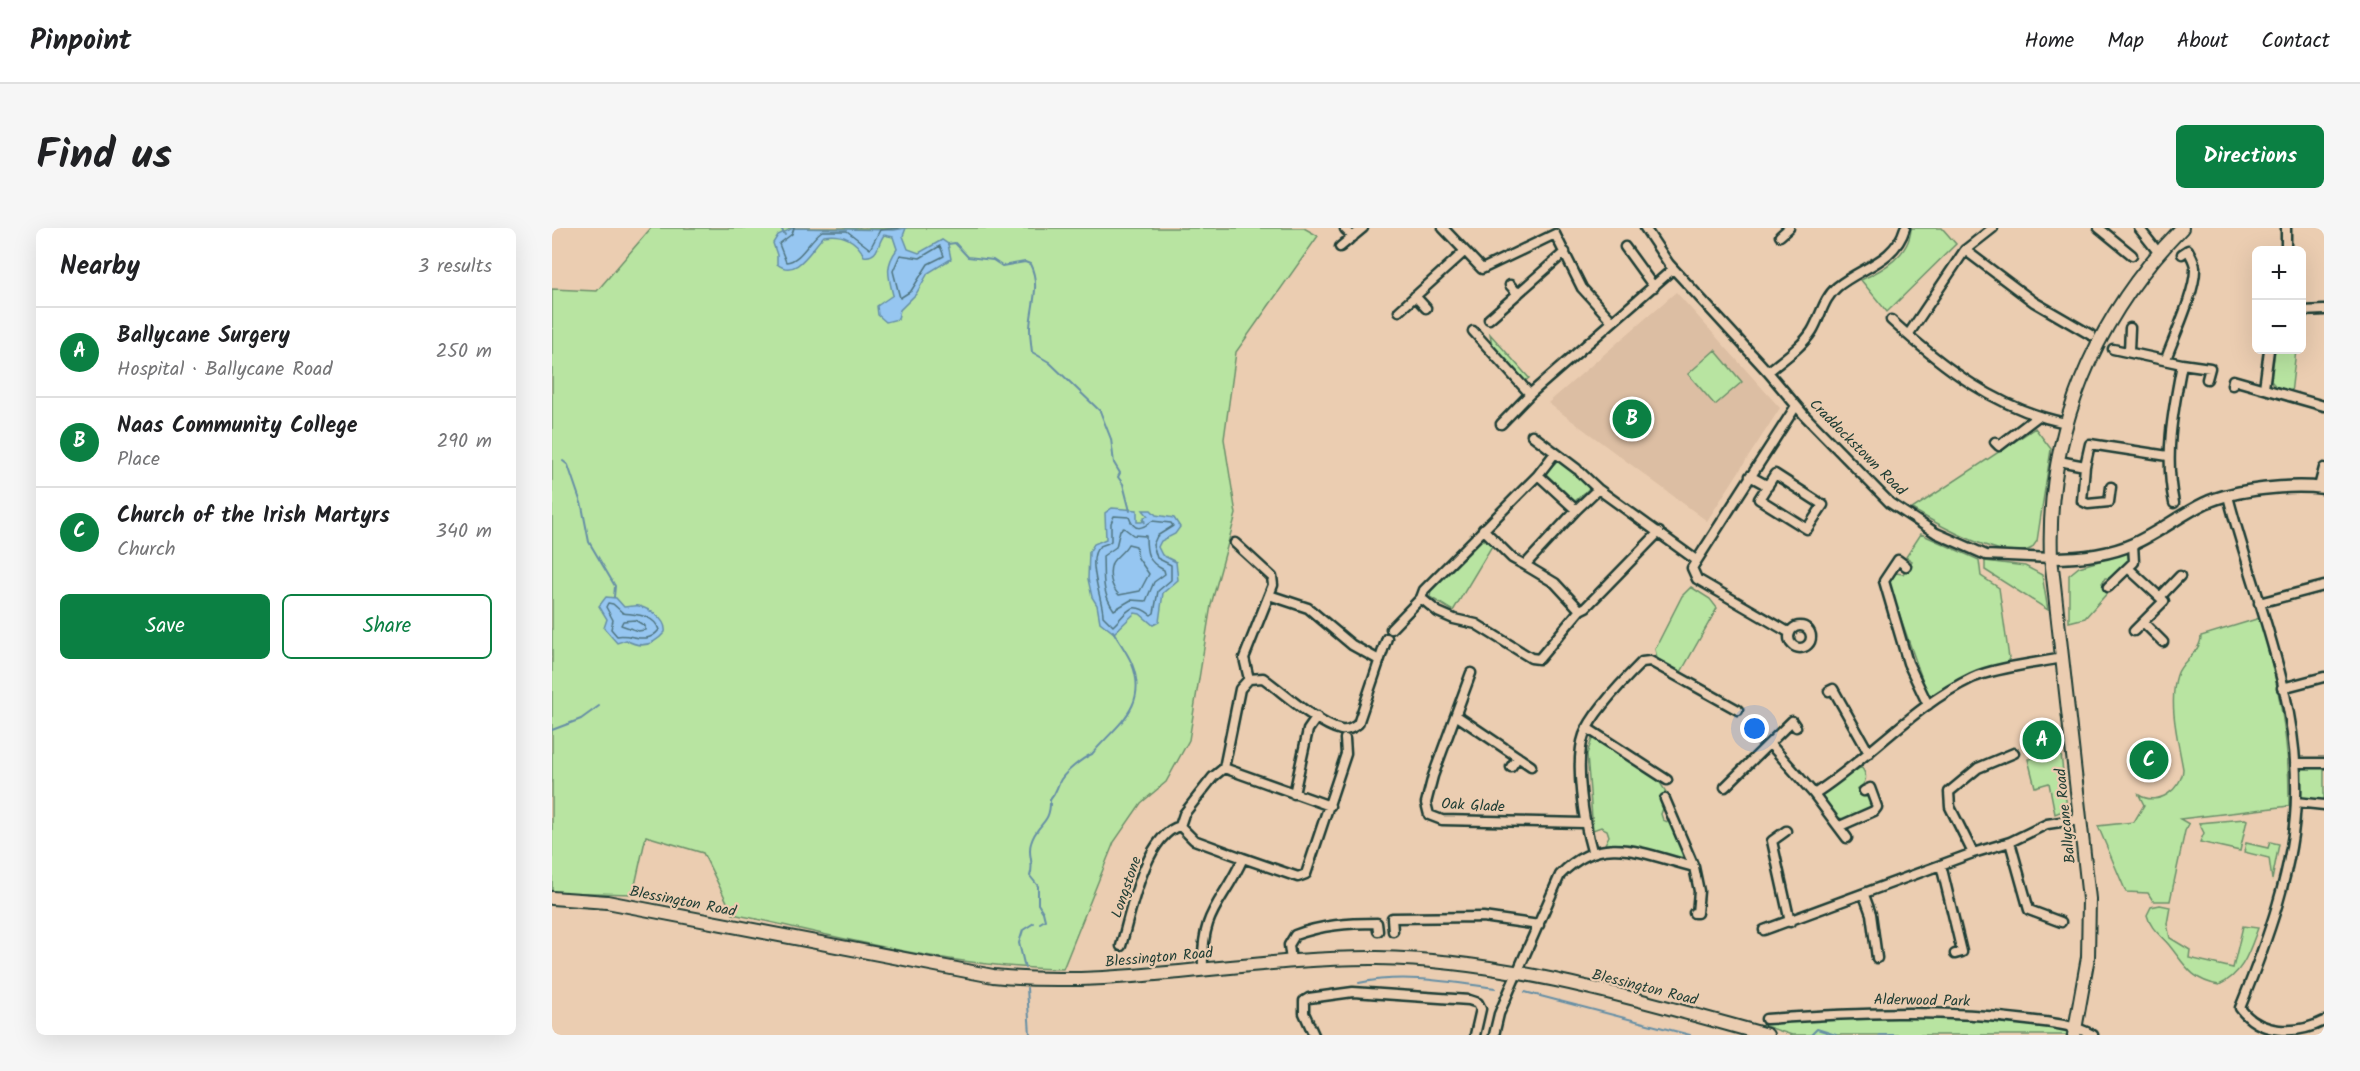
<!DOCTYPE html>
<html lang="en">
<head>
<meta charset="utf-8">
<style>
	:root { --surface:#fff; --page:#f6f6f6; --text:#202124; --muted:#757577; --line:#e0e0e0; --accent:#0b8043 }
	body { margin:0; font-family:Kalam,sans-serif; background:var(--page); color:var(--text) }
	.controls { position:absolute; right:18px; top:18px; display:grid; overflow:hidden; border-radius:9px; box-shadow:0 6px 24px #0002 }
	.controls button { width:54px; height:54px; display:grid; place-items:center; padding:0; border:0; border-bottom:2px solid var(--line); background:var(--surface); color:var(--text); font:30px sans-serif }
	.you { position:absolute; left:1203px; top:501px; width:21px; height:21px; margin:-15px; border:4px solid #fff; border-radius:50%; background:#1a73e8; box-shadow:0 0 0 9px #1a73e833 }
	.badge { display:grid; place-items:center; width:39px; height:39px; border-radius:50%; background:var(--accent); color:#fff; font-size:20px; font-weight:700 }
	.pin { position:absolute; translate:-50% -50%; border:3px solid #fff; box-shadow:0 2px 6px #0006 }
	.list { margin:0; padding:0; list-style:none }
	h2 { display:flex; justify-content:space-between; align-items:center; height:78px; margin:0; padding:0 24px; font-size:26px }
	h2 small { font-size:20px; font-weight:400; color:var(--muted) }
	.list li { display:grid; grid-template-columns:39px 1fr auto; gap:18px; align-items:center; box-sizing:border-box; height:90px; padding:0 24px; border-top:2px solid var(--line) }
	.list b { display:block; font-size:22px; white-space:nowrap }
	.list p { margin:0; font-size:20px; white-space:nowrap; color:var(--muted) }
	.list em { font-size:20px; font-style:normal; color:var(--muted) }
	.actions { display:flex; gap:12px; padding:18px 24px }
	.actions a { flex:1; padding:14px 0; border:2px solid var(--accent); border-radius:9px; text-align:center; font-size:21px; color:var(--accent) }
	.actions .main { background:var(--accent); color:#fff }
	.map { position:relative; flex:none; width:1772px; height:807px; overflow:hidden; border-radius:9px }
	header { display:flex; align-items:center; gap:36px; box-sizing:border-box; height:84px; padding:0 30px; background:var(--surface); border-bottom:2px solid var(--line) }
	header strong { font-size:28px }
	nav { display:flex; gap:33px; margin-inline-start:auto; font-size:21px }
	.intro { display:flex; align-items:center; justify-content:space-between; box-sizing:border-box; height:144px; padding:0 36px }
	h1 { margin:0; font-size:42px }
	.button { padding:15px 27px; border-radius:9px; background:var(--accent); color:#fff; font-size:21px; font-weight:700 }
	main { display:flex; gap:36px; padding:0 36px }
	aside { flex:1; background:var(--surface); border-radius:9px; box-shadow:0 6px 24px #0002 }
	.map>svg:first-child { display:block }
</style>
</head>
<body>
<header>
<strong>Pinpoint</strong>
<nav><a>Home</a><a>Map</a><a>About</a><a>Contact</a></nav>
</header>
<div class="intro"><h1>Find us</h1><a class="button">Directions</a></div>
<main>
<aside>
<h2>Nearby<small>3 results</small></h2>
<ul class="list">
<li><span class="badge">A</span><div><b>Ballycane Surgery</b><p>Hospital · Ballycane Road</p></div><em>250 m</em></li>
<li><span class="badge">B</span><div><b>Naas Community College</b><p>Place</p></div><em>290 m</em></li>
<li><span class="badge">C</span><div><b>Church of the Irish Martyrs</b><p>Church</p></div><em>340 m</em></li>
</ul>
<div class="actions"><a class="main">Save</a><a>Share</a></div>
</aside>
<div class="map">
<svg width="1772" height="807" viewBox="0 0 1772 807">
	<rect width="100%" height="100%" fill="#ebcdb1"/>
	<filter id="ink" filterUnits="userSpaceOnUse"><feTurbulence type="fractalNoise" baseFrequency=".0167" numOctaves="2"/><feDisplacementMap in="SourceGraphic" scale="12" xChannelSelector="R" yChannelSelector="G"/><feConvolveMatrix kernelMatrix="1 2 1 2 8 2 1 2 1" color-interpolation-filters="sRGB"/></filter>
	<g filter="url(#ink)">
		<path fill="#dcbea3" d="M1124,64L1228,180L1155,293L996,175Z"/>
		<path fill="#b8e4a1" stroke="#6c906a" stroke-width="1.5" d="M99,0H752L766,8L684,124L672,211L684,286L659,377L637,512L614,554L589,575L562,614L511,741C400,740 289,709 181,686L151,625L94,608L81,666L0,664V61L45,63Z
			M1359,0H1390L1404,16L1335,84L1309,52C1331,42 1358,27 1359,0Z
			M938,106L977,150L972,154L940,117Z
			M1163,122L1190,154L1163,177L1136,146Z
			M1723,122H1744L1739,166L1727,162L1719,153Z
			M1483,200L1499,221L1485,313L1480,320C1454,336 1383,295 1360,281Z
			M1006,232L1040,258L1023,273L993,245Z
			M1369,306L1427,332L1429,348L1447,360L1458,437L1421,445L1383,468L1375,465L1336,354L1343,345L1351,346L1360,333L1354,329Z
			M931,311L940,318L901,383L878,369L879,363Z
			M1574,325L1578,326V334L1561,350H1553L1550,355L1558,362L1533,390L1517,394V347L1527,339Z
			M1433,333L1473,338L1490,347L1496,382L1433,342Z
			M1139,359L1158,371L1165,380L1129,444L1105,431L1103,421L1130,368Z
			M1708,390C1726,453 1738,512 1737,578L1628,591L1637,596L1633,603L1618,673H1601L1596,665L1574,664L1546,598L1582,594L1592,577L1587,567C1606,579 1630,561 1631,541C1626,512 1616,476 1625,447C1629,432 1649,425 1649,408Z
			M1041,508L1105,550L1116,567L1109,586L1111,592L1120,596L1131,624L1130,630C1112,637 1075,616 1053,616L1057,608L1055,602L1049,599L1041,602L1035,526Z
			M1509,526L1515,581L1503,586L1497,555L1483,559L1476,531Z
			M1748,538L1772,539V573L1748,572Z
			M1309,539C1316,547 1315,556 1305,561L1310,568L1318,570L1319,579L1292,591L1283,589L1268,569L1269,565Z
			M1693,591L1695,592L1688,623L1648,614L1652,605L1647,595Z
			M1718,614L1727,616L1720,652L1717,630L1692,624L1694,615L1716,620Z
			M1608,677L1618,679L1615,696L1618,710L1638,722L1637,730L1681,740L1691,698L1706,700C1697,724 1691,746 1667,757C1639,752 1633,737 1617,717C1608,706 1599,702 1595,687L1599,679Z
			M1324,786L1432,789L1519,802L1517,807H1240L1210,797L1211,793Z"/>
		<path fill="#96c6f1" stroke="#668fa5" stroke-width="1.5" d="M241,0L342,2L354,0L351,8L356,21L367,25L390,12L396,16L399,31L376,45L364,66L348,82L346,91L334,94L326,87L325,78L341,67C336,47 333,38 345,21L341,9L332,7C325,16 327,30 312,28C305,12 290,5 272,8C259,20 245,52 225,36V27L221,15L226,7Z
			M560,280L585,282V294H590L591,292L593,295L592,289L596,288L591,282H599L604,287L622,290L628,299L623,306L609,313L606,319L610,327L624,334L626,352L611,365L607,394L601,397L588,386L583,385L562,405L548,394L545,377L540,369L536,351L537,324L542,316L554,311L553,285Z
			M54,369L64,370L72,379C77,379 83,377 87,378C97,381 115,391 113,404C102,417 89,421 74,412L65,415L52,400L55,391L47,378Z"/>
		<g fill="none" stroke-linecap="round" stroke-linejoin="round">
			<path stroke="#4f7480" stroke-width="1.5" d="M242,0L240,6L227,16L234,34C249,33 257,12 270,3H295L318,21L328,2L347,0
				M388,18L392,28L376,36L359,63L348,70L341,43L348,27L368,30Z
				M562,288L577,289C582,304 590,301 600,293L619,295L621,298L605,308L601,317L605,330L619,337V352L606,363L602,385L599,387C578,371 575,385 561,398L551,388C552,375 533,331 547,319C551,316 555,317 559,313V295Z
				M572,300L581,307L594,308C594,324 595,334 612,342L613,346L602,354L594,373L579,372L562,382C549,363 552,350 551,328L564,319L568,302Z
				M576,316L584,318L586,330L597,346L588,363L567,367C559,359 556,346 560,335C563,329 573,323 576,316Z
				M56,375L61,376L71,385C83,387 102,386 107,402C94,418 81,405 65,408L59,401L61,392L54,379Z
				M83,392L93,398V402L86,403L69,397L71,393Z"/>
			<path stroke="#668fa5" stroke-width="2" d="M229,0L233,7
				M396,16L403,15L416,29L441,32L450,38L473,34L478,36C489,57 479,78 478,100C478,108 479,116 480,124L497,134L548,183L559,211L562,235L568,245L566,249L571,256L578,283
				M11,233L16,237L30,278L37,314L63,358L62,369
				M0,502L29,491L47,478
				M488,695L493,692L491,684L486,676V658L478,648C483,634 475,627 479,615C485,594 499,597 498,572C504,565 504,562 507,555C511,545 531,530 540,526C564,497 597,479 580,436C575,424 567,414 561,403
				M473,740L467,715L471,702L482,695
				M807,755C852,745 898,754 943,760
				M475,760L478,807
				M973,764L1138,807
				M1259,807L1265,801L1284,807
				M1327,807H1342"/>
			<g stroke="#1f3d34" stroke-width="13">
				<path id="minor" d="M891,0L930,41L1003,6L1030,60L1060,93
					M1093,0L1117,36L1216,144L1253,188L1338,275L1384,305L1434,327L1499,330
					M1547,0L1580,27
					M1587,0L1606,24
					M1734,0V22
					M793,1L801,9
					M1228,8L1237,0
					M788,19L811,0
					M1073,19L1102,59
					M1413,22L1482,74L1539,107
					M958,57L966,66
					M863,68L874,80
					M847,83L912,24
					M1750,83L1772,82
					M937,91L1013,24
					M1339,92C1391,139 1444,181 1514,195
					M921,103L978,166
					M1356,107L1413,22L1441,0
					M1561,121L1630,136
					M1577,123L1578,100
					M1614,131C1622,109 1644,62 1643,40C1643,34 1639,28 1636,22L1630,26
					M1216,144C1230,132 1250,119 1260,103C1269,88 1271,71 1285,59C1309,39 1343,34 1353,0
					M1680,157L1681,152L1772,178
					M1712,160L1717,122
					M949,196L978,166L1121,41
					M980,207L1025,241
					M1443,214L1447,218L1485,189
					M1507,233L1533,238L1538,216L1616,228
					M1533,238L1530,273L1536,276L1557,274L1559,259
					M1028,244L1046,261L1144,332
					M1223,246L1271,277L1255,301L1207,271Z
					M986,247L1003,225
					M1198,248L1216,258
					M1767,259L1772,240
					M1046,261L1024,282L986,247L872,362L869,370L886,384L902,391L924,396L979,430L987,431L1028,382L1034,379L1107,304
					M1676,268C1701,366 1747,466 1744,569C1743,639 1714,716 1688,780C1707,807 1745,807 1772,793
					M1622,275C1612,227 1621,183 1630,136L1658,140L1655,151
					M931,301L960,330L973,337L1024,282
					M683,315L720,349L721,357L717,367L756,380L800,417L827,432
					M973,337L1003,355L1028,382
					M1354,338L1346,332L1332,353L1356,435L1376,477
					M1576,340L1612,373L1582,403
					M1556,359L1582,334L1581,316
					M1608,369L1628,348
					M1707,375L1772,358
					M1591,394L1611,414
					M1237 409a11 11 0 1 1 22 0a11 11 0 1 1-22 0Z
					M839,401L869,370
					M1238,405L1145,351L1140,340L1244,178
					M919,445L881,548L874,575L877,587L890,592L1032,595
					M697,451L711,450C732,465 765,496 789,502C796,503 801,500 806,496L835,410
					M1730,460L1772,449
					M1277,463L1281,461L1317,525
					M905,488L979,538
					M1035,500L1115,552
					M1218,516L1262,566L1295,610
					M1743,535H1772
					M959,539L966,529
					M672,540L778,578
					M1173,559L1240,493L1244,499
					M742,566L756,502L765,489
					M1262,566C1317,531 1361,478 1420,450C1442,440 1485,435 1510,430
					M1113,571L1142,639
					M1744,574L1772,577
					M628,598L632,586L661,549L672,540L688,461L697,451L692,430L717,367
					M1288,598L1322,583L1325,579L1318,560L1312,563
					M1234,603L1220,613L1238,694
					M1458,614L1477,682L1509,694
					M1040,623C1032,595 1022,535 1032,507C1040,485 1073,451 1090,434L1098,433L1186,482
					M1421,625L1398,579L1397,564L1426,540L1462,525
					M691,630L746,649L754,646L794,526L793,511
					M1389,637L1410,724L1403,726
					M1312,667L1319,686L1325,730
					M1212,702L1421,625L1458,614L1495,596L1529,591
					M841,703L840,690L931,689L987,697
					M569,718C578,687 593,607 628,598L642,612L691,630C670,677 649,682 651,740
					M739,733L737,717L743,707C770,697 796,695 825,695L826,703
					M1214,791C1302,785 1388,781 1475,792C1498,795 1520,796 1541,807
					M762,807L752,785V773L757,770L801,764L917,772L926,775L929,781L923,807
					M942,807L947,786L1008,647C1050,603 1091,626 1142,639L1147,663L1145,685H1142"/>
			</g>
			<g stroke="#1f3d34" stroke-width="15">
				<path id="tertiary" d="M1499,330C1526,330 1557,327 1581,316C1606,305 1628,287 1653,275C1684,261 1739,256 1772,260"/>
			</g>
			<g stroke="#1f3d34" stroke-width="16">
				<path id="secondary" d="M0,670L55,674L441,748C569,761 697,729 825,730C958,732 1088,772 1215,807
					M1522,807L1536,729L1537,671L1499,330C1494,204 1542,90 1630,0"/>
			</g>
			<use href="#minor" stroke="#ebcdb1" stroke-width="8"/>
			<use href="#tertiary" stroke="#ebcdb1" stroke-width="10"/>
			<use href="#secondary" stroke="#ebcdb1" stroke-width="12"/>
		</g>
	</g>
	<g text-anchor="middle" stroke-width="4.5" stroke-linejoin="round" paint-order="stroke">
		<g font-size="15" fill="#1f3d34" stroke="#ebcdb1">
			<text transform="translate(1306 219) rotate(45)" y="5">Craddockstown Road</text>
			<text transform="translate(921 577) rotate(3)" y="5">Oak Glade</text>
			<text transform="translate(1513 588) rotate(-96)" y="5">Ballycane Road</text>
			<text transform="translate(574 659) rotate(-71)" y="5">Longstone</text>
			<text transform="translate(131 673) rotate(11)" y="5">Blessington Road</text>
			<text transform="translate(607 729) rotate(-5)" y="5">Blessington Road</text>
			<text transform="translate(1093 759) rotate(14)" y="5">Blessington Road</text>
			<text transform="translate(1370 772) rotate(1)" y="5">Alderwood Park</text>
		</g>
	</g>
</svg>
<div class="controls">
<button>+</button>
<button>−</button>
</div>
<div class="you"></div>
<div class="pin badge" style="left:1490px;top:512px">A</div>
<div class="pin badge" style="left:1080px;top:191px">B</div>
<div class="pin badge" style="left:1597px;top:532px">C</div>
</div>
</main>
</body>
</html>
